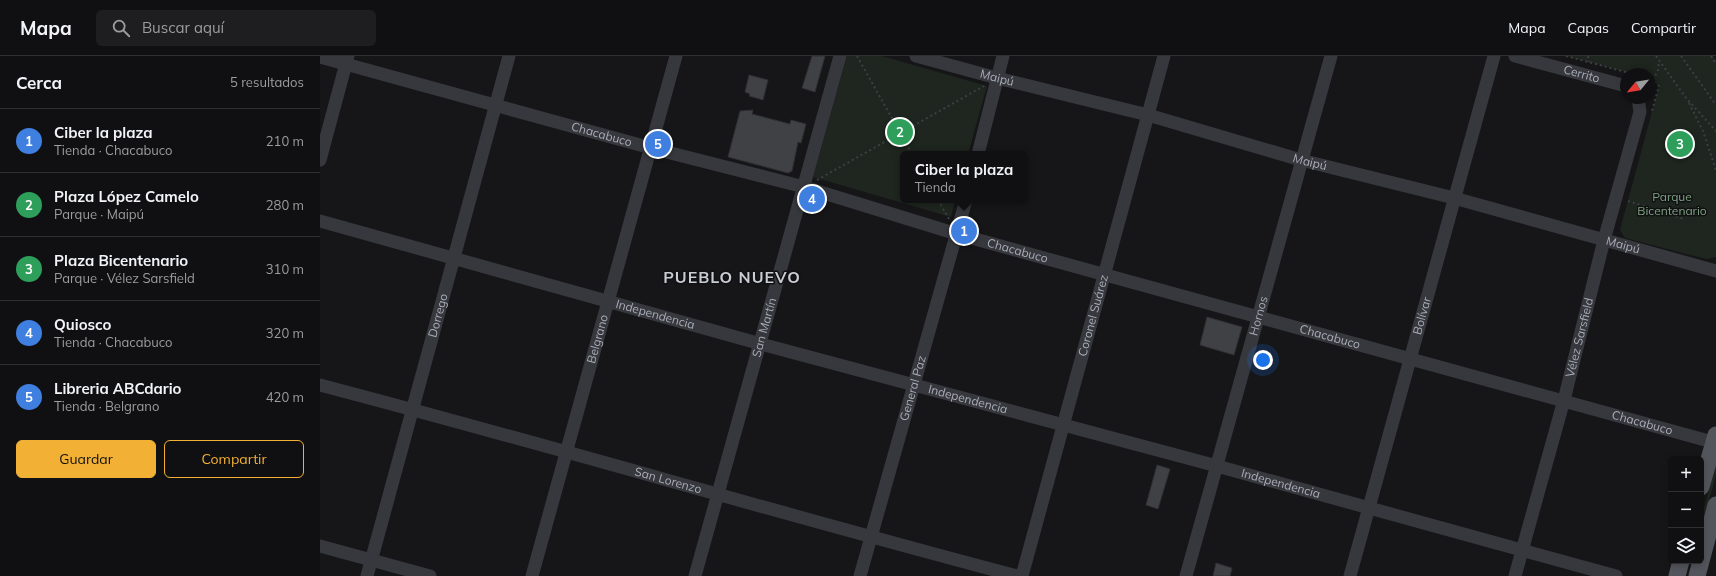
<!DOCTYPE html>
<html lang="es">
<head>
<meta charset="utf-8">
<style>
	:root { --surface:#101012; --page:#1e1e20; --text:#f1f3f6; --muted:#9c9d9f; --line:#303032; --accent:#f2b134 }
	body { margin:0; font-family:Mulish,sans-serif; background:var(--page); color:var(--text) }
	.controls { position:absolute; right:12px; bottom:12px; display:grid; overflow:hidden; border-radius:6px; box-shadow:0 2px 6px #0003 }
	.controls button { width:36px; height:36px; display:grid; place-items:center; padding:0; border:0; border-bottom:1px solid var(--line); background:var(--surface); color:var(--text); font:20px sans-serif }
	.compass { position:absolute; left:1300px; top:12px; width:36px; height:36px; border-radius:50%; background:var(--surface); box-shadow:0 2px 6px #0003; rotate:240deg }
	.you { position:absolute; left:943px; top:304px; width:14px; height:14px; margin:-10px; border:3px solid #fff; border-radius:50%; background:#1a73e8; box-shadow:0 0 0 6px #1a73e833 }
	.badge { display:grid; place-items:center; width:26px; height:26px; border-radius:50%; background:var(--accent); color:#fff; font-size:13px; font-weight:700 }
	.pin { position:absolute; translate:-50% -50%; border:2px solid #fff; box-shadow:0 1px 4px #0006 }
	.popup { position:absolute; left:580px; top:95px; width:128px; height:52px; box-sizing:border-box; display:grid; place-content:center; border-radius:6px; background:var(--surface); filter:drop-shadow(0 1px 3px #0005); font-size:13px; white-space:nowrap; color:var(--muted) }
	.popup b { font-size:15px; color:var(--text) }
	.popup::after { content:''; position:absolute; left:50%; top:100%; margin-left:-8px; border:8px solid transparent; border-top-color:var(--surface) }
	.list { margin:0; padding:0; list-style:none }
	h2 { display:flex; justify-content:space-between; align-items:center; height:52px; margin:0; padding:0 16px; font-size:17px }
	h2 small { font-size:13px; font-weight:400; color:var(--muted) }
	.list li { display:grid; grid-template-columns:26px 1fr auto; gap:12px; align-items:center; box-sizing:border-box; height:64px; padding:0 16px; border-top:1px solid var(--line) }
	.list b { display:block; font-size:15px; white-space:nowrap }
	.list p { margin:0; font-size:13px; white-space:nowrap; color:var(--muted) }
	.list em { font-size:13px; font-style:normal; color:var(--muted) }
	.actions { display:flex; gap:8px; padding:12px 16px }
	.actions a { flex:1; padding:9px 0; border:1px solid var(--accent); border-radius:6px; text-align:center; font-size:14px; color:var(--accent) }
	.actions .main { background:var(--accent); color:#111 }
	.icon { flex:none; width:22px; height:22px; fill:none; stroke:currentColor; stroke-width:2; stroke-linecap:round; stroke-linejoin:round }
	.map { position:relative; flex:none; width:1396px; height:520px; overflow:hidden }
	header { display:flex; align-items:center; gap:24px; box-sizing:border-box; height:56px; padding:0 20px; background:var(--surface); border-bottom:1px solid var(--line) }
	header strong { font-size:19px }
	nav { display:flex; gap:22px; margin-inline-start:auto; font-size:14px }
	.search { width:280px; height:36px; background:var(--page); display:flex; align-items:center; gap:10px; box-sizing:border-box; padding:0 14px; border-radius:6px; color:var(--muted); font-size:15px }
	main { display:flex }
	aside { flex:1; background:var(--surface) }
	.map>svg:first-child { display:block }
</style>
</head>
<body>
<header>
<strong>Mapa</strong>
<div class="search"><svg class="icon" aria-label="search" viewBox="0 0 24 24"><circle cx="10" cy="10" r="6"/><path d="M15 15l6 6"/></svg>Buscar aquí</div>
<nav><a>Mapa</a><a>Capas</a><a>Compartir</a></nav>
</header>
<main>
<aside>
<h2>Cerca<small>5 resultados</small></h2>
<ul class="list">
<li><span class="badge" style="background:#3f7fe0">1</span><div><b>Ciber la plaza</b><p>Tienda · Chacabuco</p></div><em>210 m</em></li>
<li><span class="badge" style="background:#2e9e5b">2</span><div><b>Plaza López Camelo</b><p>Parque · Maipú</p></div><em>280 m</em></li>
<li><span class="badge" style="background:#2e9e5b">3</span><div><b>Plaza Bicentenario</b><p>Parque · Vélez Sarsfield</p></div><em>310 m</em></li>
<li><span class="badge" style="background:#3f7fe0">4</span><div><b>Quiosco</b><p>Tienda · Chacabuco</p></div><em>320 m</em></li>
<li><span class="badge" style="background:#3f7fe0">5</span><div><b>Libreria ABCdario</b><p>Tienda · Belgrano</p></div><em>420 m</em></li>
</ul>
<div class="actions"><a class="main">Guardar</a><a>Compartir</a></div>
</aside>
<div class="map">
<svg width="1396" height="520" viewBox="0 0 1396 520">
	<rect width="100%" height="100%" fill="#161618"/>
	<path fill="#1e261f" d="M527,0H562L667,30L648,98H583V144H635L631,161L493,121Z
		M1246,0H1393L1396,4V201L1386,203L1305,182L1300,174L1339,30L1330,23V18H1313Z
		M1396,409V419L1381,473V463Z"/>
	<path fill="#404145" stroke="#303034" d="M492,0H505L495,36L482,32Z
		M429,19L448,24L443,44L429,40L430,38L425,36Z
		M433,54L432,58L470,68L471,64L486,68L481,87L478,86L472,115L468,117L408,101L420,55Z
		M887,261L922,271L914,299L880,289Z
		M837,409L850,413L838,453L826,449Z
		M896,507L912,512L910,520H893Z"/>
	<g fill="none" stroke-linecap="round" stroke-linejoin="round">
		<path stroke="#3d3f44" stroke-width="2" stroke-dasharray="2 3" stroke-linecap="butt" d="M537,0L592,98
			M1246,0L1313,18
			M1268,0L1269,6
			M1336,0L1366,42L1396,75
			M1361,0L1396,49
			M1391,0L1396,8
			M1330,23L1339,30L1332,55
			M1333,24L1338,14L1339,6
			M1369,47L1383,75L1396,114
			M497,124L664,30
			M618,144L629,163
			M1308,145L1364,163"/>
		<g stroke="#37383d" stroke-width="13">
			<path id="s1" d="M596,0L677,22L828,59L981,104L1134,142L1396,215"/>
			<path id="s2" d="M1195,0L1306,30"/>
			<path id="s3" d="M0,1L331,92L484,131L637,178L1396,387"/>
			<path d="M658,98L683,0"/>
			<path d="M0,104L28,0"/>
			<path id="s4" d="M0,165L441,288L897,410L1296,520"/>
			<path id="s5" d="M0,329C233,390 464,459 697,520"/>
			<path d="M0,490L110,520"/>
			<path id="s6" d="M47,520L189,0"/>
			<path id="s7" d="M212,520L356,0"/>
			<path id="s8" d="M375,520L520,0"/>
			<path id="s9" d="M540,520L646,144"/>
			<path id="s10" d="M702,520L844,0"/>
			<path id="s11" d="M866,520L1011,0"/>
			<path id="s12" d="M1030,520L1174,0"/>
			<path id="s13" d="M1195,520L1244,344L1284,184L1320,56L1318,42"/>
		</g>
		<path stroke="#53555c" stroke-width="17" d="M1381,431L1396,379
			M1357,520L1361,505
			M1377,520L1396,449"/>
	</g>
	<g text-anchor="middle" stroke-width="3" stroke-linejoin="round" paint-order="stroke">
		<g font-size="12" fill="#a8adb8" stroke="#111113">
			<text dy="4" stroke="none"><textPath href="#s2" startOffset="69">Cerrito</textPath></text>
			<text dy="4" stroke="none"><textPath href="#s1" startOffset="84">Maipú</textPath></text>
			<text dy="4" stroke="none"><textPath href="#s3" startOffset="292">Chacabuco</textPath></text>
			<text dy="4" stroke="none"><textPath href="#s1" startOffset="408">Maipú</textPath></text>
			<text dy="4" stroke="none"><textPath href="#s1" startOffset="732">Maipú</textPath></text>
			<text dy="4" stroke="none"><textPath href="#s3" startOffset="724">Chacabuco</textPath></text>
			<text dy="4" stroke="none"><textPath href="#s4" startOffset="348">Independencia</textPath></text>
			<text dy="4" stroke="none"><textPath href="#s6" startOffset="270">Dorrego</textPath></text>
			<text dy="4" stroke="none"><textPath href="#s10" startOffset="270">Coronel Suárez</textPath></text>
			<text dy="4" stroke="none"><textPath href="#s11" startOffset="270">Hornos</textPath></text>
			<text dy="4" stroke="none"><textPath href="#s12" startOffset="270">Bolívar</textPath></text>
			<text dy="4" stroke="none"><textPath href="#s8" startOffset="258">San Martín</textPath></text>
			<text dy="4" stroke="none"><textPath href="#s3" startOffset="1048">Chacabuco</textPath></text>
			<text dy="4" stroke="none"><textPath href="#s13" startOffset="247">Vélez Sarsfield</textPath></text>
			<text dy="4" stroke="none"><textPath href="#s7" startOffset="246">Belgrano</textPath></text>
			<text dy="4" stroke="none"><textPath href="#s9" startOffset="195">General Paz</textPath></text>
			<text dy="4" stroke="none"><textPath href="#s4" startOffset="672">Independencia</textPath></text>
			<text dy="4" stroke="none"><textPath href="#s3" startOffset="1372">Chacabuco</textPath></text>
			<text dy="4" stroke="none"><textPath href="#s5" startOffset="361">San Lorenzo</textPath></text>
			<text dy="4" stroke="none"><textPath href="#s4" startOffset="996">Independencia</textPath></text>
		</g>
		<g font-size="12" fill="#7fa381" stroke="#111113">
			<text x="1352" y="145">Parque<tspan x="1352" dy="14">Bicentenario</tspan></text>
		</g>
		<g font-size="16" font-weight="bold" letter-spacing="1" fill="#c9ccd4" stroke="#111113">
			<text x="412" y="227">PUEBLO NUEVO</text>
		</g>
	</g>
</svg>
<div class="controls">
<button>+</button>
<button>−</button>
<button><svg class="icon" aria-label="layers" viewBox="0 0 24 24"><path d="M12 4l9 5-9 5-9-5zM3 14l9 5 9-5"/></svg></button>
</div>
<svg class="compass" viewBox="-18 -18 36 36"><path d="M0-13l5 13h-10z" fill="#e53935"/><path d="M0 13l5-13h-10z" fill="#9c9d9f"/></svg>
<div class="you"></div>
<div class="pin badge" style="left:644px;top:175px;background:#3f7fe0">1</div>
<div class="popup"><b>Ciber la plaza</b>Tienda</div>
<div class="pin badge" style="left:580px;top:76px;background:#2e9e5b">2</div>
<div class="pin badge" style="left:1360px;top:88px;background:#2e9e5b">3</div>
<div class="pin badge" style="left:492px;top:143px;background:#3f7fe0">4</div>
<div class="pin badge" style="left:338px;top:88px;background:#3f7fe0">5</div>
</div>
</main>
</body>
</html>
